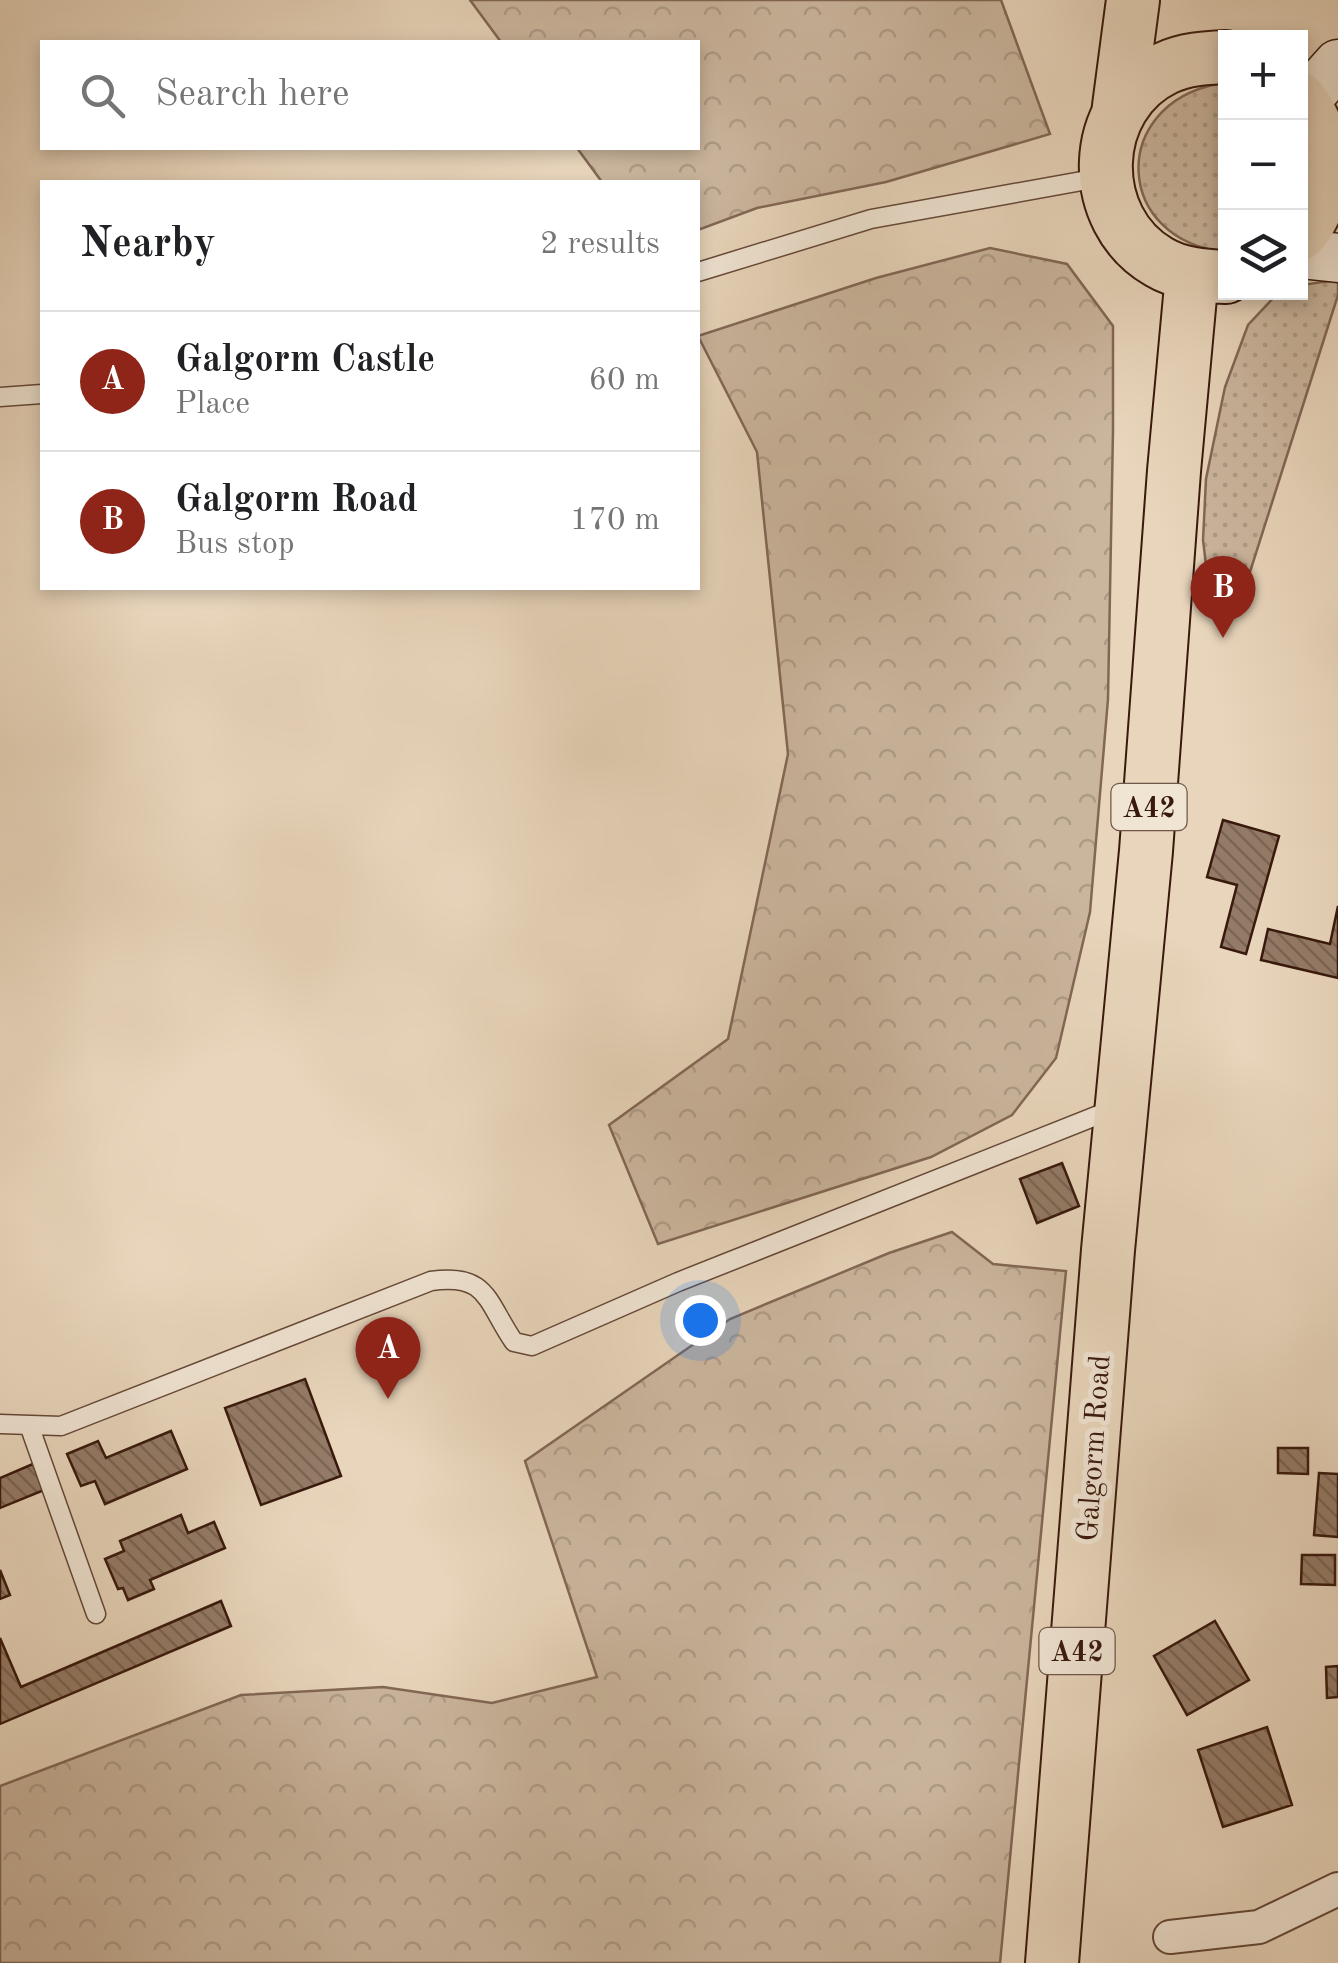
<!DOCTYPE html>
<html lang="en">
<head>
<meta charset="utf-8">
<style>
	:root { --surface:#fff; --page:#f6f6f6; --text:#202124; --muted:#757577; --line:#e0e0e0; --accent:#8f2418 }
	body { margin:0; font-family:"Old Standard TT",serif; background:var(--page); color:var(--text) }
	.controls { position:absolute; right:30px; top:30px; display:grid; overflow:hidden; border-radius:0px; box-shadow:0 5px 15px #0003 }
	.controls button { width:90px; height:90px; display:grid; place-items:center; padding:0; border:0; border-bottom:2px solid var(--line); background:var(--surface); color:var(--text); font:50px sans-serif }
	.you { position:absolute; left:700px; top:1320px; width:35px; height:35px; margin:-25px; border:8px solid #fff; border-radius:50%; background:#1a73e8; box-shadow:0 0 0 15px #1a73e833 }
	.badge { display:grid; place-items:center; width:65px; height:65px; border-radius:50%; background:var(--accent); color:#fff; font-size:32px; font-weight:700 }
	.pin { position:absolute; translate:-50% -82px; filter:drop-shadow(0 2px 5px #0008) }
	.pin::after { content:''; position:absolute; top:52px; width:35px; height:30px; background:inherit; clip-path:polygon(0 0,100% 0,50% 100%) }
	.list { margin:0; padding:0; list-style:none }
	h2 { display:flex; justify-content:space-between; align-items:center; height:130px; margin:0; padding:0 40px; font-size:42px }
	h2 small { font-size:32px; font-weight:400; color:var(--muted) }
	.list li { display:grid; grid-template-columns:65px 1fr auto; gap:30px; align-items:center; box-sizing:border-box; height:140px; padding:0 40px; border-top:2px solid var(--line) }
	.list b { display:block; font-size:38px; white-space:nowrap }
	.list p { margin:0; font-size:32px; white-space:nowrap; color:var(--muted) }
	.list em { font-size:32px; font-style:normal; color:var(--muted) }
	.icon { flex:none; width:55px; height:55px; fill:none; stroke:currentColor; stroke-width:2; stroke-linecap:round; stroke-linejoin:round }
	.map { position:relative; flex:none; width:1338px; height:1963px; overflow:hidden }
	.search { position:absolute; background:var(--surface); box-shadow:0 5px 15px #0003; left:40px; top:40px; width:660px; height:110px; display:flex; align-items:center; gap:25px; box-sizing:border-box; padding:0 35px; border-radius:0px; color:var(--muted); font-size:38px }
	.panel { position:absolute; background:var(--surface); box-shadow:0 5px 15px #0003; left:40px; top:180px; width:660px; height:410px; border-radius:0px }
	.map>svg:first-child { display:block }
</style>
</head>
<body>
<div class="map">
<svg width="1338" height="1963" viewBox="0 0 1338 1963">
	<defs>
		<pattern id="green-dots" width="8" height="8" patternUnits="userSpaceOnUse" patternTransform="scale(2.5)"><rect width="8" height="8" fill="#cab59d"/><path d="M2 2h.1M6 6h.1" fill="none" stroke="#ae9b86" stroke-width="1.8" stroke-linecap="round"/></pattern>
		<pattern id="forest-crowns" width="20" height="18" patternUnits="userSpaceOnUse" patternTransform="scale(2.5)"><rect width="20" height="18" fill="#cab59d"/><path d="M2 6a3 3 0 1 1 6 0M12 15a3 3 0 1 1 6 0" fill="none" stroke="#ae9b86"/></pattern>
		<pattern id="building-back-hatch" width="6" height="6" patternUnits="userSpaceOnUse" patternTransform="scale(2.5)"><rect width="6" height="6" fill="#947b67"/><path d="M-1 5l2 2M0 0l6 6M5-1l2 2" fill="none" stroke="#7a6453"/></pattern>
	</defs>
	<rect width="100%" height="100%" fill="#e8d5bb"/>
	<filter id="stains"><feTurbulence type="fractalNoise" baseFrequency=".002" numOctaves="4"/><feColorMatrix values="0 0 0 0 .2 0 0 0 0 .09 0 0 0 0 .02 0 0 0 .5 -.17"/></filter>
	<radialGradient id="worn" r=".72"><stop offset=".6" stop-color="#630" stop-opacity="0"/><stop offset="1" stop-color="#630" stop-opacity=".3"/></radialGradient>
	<path fill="url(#green-dots)" stroke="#826755" stroke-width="2.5" d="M1217,84H1226V252C1114,241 1108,106 1217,84Z
		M1338,280V295L1236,616H1212L1203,540L1206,479L1225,387L1248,325L1278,293L1300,292L1301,285Z"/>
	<path fill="url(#forest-crowns)" stroke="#826755" stroke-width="2.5" d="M470,0H1001L1050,134L886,182L757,208L698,230V182H602L577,148H698V42H501Z
		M990,248L1067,264L1113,326V431L1108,699L1090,912L1056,1058L1012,1115L931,1157L658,1244L609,1125L728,1039L788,754L757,452L698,336L876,278Z
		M952,1232L993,1264L1066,1271L1000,1963H0V1786L241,1695L383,1687L492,1703L597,1677L525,1461L730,1319L889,1253Z"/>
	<path fill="url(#building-back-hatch)" stroke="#39190d" stroke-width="2.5" d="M1223,820L1279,836L1246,954L1221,947L1237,885L1207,877Z
		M1338,906V978L1261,960L1268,929L1330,944Z
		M1062,1163L1079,1206L1037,1223L1020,1179Z
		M305,1379L341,1476L261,1505L225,1408Z
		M171,1431L187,1469L105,1504L95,1481L81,1486L67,1454L98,1441L106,1458Z
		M1278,1448H1308V1474L1278,1473Z
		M33,1464L44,1490L0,1508V1478Z
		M1319,1473L1338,1474V1537L1314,1535Z
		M181,1515L188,1533L214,1522L225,1548L150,1580L154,1589L128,1600L123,1588L118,1589L105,1559L124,1551L120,1541Z
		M1302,1555H1335V1585L1301,1584Z
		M0,1570L10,1595L0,1599Z
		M221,1601L231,1626L0,1724V1638L21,1687Z
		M1215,1621L1249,1680L1187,1715L1154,1656Z
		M1338,1666V1697L1327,1698L1326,1667Z
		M1267,1727L1292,1805L1223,1827L1198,1750Z"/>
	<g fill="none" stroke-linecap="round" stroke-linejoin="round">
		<g stroke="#654838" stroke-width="21">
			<path id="lane" d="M698,272L871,219L1104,177
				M0,397L42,394
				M0,1424L61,1426L431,1281C488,1273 486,1301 514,1342L532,1346L678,1282L1116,1108
				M29,1425L96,1614"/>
		</g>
		<g stroke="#654838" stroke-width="36">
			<path id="street" d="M1170,1937L1259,1927L1338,1889"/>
		</g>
		<g stroke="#39190d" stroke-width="51">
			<path id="secondary" d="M1304,102L1338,64
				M1300,254L1338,258"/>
		</g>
		<g stroke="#39190d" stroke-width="56">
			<path id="primary" d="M1226,57C1205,58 1185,59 1166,68C1088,105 1086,220 1159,262C1179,274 1203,276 1226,277
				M1300,99C1330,138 1333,196 1300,234
				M1118,114L1133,0
				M1052,1963L1108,1250L1146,851L1174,471L1192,275"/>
		</g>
		<use href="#lane" stroke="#f0e4d3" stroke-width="18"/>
		<use href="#street" stroke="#f0e4d3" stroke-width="32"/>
		<use href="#secondary" stroke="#f0e4d3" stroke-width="48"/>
		<use href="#primary" stroke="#e8d5bb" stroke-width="52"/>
	</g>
	<g text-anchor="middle" stroke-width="10" stroke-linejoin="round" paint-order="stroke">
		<g fill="#f0e4d3" stroke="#705648" stroke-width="2.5">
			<rect x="1111.5" y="784" width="75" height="46" rx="8"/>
			<rect x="1039.5" y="1628" width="75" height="46" rx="8"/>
		</g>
		<g font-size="28" font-weight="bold" fill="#39190d">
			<text x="1149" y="817">A42</text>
			<text x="1077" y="1661">A42</text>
		</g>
		<g font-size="30" fill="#39190d" stroke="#f0e4d3">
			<text transform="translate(1093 1448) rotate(-86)" y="10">Galgorm Road</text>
		</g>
	</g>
	<rect width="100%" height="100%" filter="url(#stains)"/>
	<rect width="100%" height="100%" fill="url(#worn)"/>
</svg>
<div class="controls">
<button>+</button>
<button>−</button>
<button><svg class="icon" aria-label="layers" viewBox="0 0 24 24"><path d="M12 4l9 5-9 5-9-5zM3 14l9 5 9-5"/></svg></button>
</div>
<div class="you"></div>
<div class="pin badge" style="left:388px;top:1399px">A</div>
<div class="pin badge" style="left:1223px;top:638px">B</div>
<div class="search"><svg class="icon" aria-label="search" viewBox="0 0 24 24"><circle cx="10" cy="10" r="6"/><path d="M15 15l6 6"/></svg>Search here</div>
<section class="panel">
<h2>Nearby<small>2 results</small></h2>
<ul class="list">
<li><span class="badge">A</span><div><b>Galgorm Castle</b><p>Place</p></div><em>60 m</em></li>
<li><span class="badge">B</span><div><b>Galgorm Road</b><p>Bus stop</p></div><em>170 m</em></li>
</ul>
</section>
</div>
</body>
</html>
